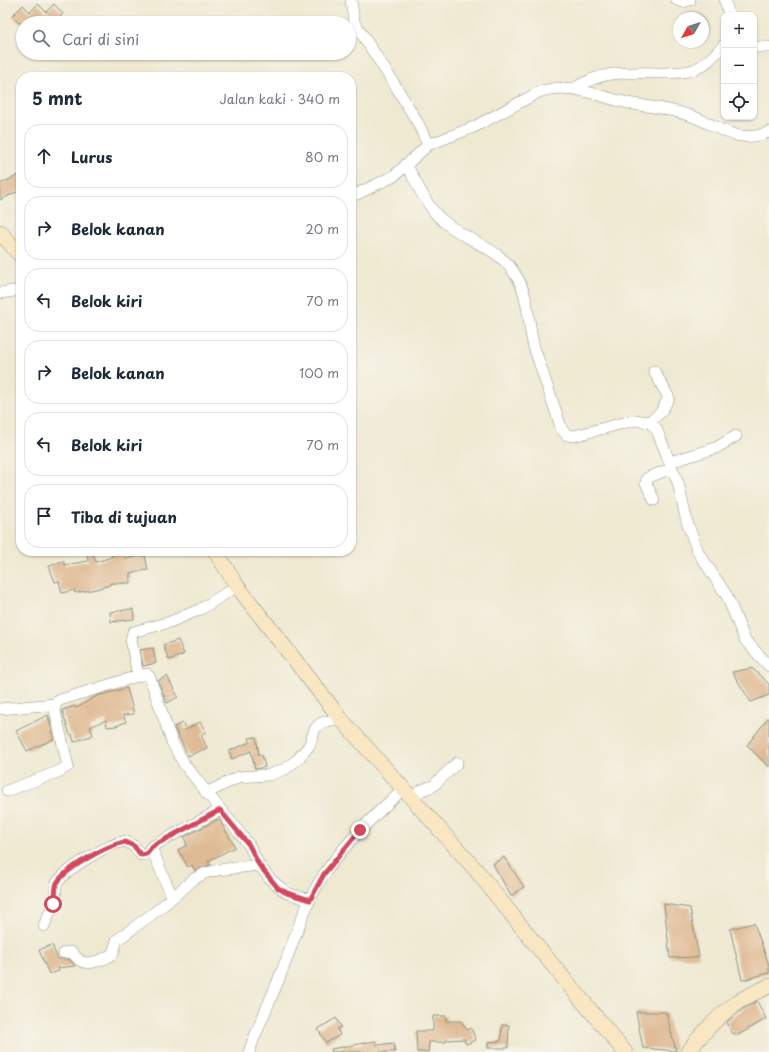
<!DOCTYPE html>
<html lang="id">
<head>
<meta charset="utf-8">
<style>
	:root { --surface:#fff; --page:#f6f6f7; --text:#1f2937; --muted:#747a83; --line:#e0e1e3 }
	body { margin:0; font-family:"Playpen Sans",sans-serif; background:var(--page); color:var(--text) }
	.controls { position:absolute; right:12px; top:12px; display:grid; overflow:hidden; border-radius:8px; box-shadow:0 1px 3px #0004 }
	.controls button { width:36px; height:36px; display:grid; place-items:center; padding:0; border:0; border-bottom:1px solid var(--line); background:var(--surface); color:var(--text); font:20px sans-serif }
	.compass { position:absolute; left:673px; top:12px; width:36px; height:36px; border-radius:50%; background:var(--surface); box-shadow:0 1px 3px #0004; rotate:231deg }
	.stop { position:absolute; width:12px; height:12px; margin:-9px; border:3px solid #d1495b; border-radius:50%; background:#fff }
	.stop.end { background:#d1495b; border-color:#fff; box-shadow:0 1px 4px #0008 }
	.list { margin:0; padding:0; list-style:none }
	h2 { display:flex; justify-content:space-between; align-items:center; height:52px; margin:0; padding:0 16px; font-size:17px }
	h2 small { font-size:13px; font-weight:400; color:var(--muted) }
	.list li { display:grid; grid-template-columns:26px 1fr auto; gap:12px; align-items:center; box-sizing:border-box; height:64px; margin:0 8px 8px; padding:0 8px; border:1px solid var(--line); border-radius:16px }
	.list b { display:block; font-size:15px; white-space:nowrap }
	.list em { font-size:13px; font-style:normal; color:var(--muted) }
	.icon { flex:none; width:22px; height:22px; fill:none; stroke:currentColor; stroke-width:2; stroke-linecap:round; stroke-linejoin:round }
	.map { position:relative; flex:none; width:769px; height:1052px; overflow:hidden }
	.search { position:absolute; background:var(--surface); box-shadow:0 1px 3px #0004; left:16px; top:16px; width:340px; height:44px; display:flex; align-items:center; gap:10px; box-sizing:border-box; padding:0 14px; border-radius:22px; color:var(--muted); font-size:15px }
	.panel { position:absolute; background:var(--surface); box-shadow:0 1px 3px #0004; left:16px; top:72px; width:340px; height:484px; border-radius:16px }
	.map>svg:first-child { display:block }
</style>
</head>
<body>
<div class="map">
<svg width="769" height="1052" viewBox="0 0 769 1052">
	<rect width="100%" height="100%" fill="#f7f3e8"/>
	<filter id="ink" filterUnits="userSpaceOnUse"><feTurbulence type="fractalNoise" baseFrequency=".025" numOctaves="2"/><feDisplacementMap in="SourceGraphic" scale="8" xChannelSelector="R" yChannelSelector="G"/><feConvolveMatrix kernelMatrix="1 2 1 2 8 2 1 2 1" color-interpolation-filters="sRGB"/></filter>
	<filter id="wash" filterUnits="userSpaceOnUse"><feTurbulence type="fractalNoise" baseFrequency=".012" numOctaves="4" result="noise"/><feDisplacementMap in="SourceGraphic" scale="16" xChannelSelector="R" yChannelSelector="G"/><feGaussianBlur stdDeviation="0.9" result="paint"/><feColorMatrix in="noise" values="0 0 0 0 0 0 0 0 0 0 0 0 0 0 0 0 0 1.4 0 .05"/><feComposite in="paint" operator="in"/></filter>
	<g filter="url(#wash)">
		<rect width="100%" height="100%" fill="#efe9d2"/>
		<g id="blocks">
			<path fill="#dfb993" d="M38,4L46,12L54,4L63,14L53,23H19L12,16L23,5L30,12Z
				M21,174V190L0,200V184Z
				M119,551H124L126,559L145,555L148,570L130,573V583H110V585L96,589L75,593L74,590L62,593L59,581L55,582L49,566L63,561L65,565L88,561L87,554L93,552L96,562L112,557L111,553Z
				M133,609L134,619L111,622L110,612Z
				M178,640L184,654L169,660L163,645Z
				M153,648L156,663L143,666L140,650Z
				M752,668L769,684V695L751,702L732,672Z
				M167,676L178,697L167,703L158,681Z
				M127,688L134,714L123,715L126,722L116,726L107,727L106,720L90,727L93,735L74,742L72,734L70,735L62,710L75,706L76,708L97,696Z
				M48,715L54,739L27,751L16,731Z
				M769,717V767L747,745Z
				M200,722L206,732L201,735L207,748L188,756L174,727L183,723L185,730Z
				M256,737L259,755H262L265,767L255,769L251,751L232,759L229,751L250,742L249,738Z
				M219,819L235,847L208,861L210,865L195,871L192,865L188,867L178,850L187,845L184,837Z
				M504,857L524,887L511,896L493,864Z
				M664,904L690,908L699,957L670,958Z
				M754,923L769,965V973L742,980L730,929Z
				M52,945L58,959H69L75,966L58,968L59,971L49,974L39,950Z
				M757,1001L766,1019L738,1035L732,1033L727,1022L743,1009Z
				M636,1012H666L676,1051L643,1048Z
				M433,1016H446V1021H461L467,1030L471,1028L476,1040L466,1044L464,1039L446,1040V1042H429L428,1052H417L416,1031H433Z
				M336,1018L341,1027L337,1029L340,1035L326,1043L318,1029Z
				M502,1025H509L508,1048H488V1042L501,1041Z
				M376,1041L377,1045L394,1043L395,1052H332L331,1049Z"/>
		</g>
	</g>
	<g filter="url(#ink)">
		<use href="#blocks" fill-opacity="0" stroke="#879383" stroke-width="1"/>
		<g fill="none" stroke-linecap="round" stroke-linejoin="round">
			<g stroke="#879383" stroke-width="12">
				<path id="street" d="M351,0L354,22L395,85L418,123L428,145
					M677,0L683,2L690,0
					M725,0L729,15
					M754,47H769
					M575,88C605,69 630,73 665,73C674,72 684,73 693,70C705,66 715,54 724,45
					M406,164C417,183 426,206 442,220C464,240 500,248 515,274C530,296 527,322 534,347L562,430L567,435L574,436L635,420L649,422L656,428L678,483L687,522L698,552L727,596L745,640L769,666
					M351,195L357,194L394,176L428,145L474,127L539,92C571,81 598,97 628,103C648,107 669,108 688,115C718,124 735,146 769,132
					M0,293L21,290
					M649,422L661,412L669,398L654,371
					M670,462L716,448L736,436
					M654,500L646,483L647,478L672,468
					M138,676L147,674L150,678L172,742L184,764L249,845L259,865L271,880L287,893L310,900
					M0,709L55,704
					M7,791L60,771L68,766L55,711V704L60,700L138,676L131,640L133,632L170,622L201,609L237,586
					M206,793L239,777L269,775L285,769L297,760L309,746L315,729L321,723L340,718
					M411,798L422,790L433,786L457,763
					M151,847L172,897
					M44,926C47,917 52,909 55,901C57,895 54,889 57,883C67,868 107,845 125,841L134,846L141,855C147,855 149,852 151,847L220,810
					M64,953L71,952C75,955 78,960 83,962C91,965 108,958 113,953L117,940L159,909L194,879L205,873L218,870L259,865
					M249,1052C258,1026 270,1002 280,976C294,942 304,904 325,873C347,841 375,815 403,789"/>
			</g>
			<g stroke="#879383" stroke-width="16">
				<path id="secondary" d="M0,232L21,256
					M215,551L237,586L340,718L476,870L536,945L625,1052
					M688,1052C702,1033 719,1015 738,1002C748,995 759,991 769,986"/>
			</g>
			<use href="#street" stroke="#fff" stroke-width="11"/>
			<use href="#secondary" stroke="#f9e7c3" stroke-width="15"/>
		</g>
	</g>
	<g fill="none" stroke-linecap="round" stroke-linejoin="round" filter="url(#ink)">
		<path stroke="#d1495b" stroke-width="5" d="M53,904C57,897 54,890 57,883C66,868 107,845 125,842L134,846L141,855C147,855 149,852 151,847L220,810L249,845L259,865L278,888L287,893L310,900L324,874L360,830"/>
	</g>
</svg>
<div class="controls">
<button>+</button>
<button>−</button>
<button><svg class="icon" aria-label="locate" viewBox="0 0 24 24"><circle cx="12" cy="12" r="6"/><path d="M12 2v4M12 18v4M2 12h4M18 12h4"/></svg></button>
</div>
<svg class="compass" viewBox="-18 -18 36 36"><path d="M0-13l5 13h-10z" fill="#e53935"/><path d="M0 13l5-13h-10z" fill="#747a83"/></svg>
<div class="stop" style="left:53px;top:904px"></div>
<div class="stop end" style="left:360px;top:830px"></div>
<div class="search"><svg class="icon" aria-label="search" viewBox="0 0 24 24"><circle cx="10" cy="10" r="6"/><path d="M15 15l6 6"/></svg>Cari di sini</div>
<section class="panel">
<h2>5 mnt<small>Jalan kaki · 340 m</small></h2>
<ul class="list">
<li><svg class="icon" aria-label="ahead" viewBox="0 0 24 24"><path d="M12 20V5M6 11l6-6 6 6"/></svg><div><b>Lurus</b></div><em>80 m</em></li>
<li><svg class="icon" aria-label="right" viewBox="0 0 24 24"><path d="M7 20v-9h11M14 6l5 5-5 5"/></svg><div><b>Belok kanan</b></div><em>20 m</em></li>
<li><svg class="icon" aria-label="left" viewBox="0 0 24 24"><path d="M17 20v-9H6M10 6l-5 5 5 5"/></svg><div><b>Belok kiri</b></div><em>70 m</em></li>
<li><svg class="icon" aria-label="right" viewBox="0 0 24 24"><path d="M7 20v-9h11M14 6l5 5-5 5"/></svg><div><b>Belok kanan</b></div><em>100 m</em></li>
<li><svg class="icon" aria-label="left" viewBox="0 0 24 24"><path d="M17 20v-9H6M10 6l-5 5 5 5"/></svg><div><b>Belok kiri</b></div><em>70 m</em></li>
<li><svg class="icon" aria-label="arrive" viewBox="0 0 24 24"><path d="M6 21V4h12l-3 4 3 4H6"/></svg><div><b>Tiba di tujuan</b></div></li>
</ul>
</section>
</div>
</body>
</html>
